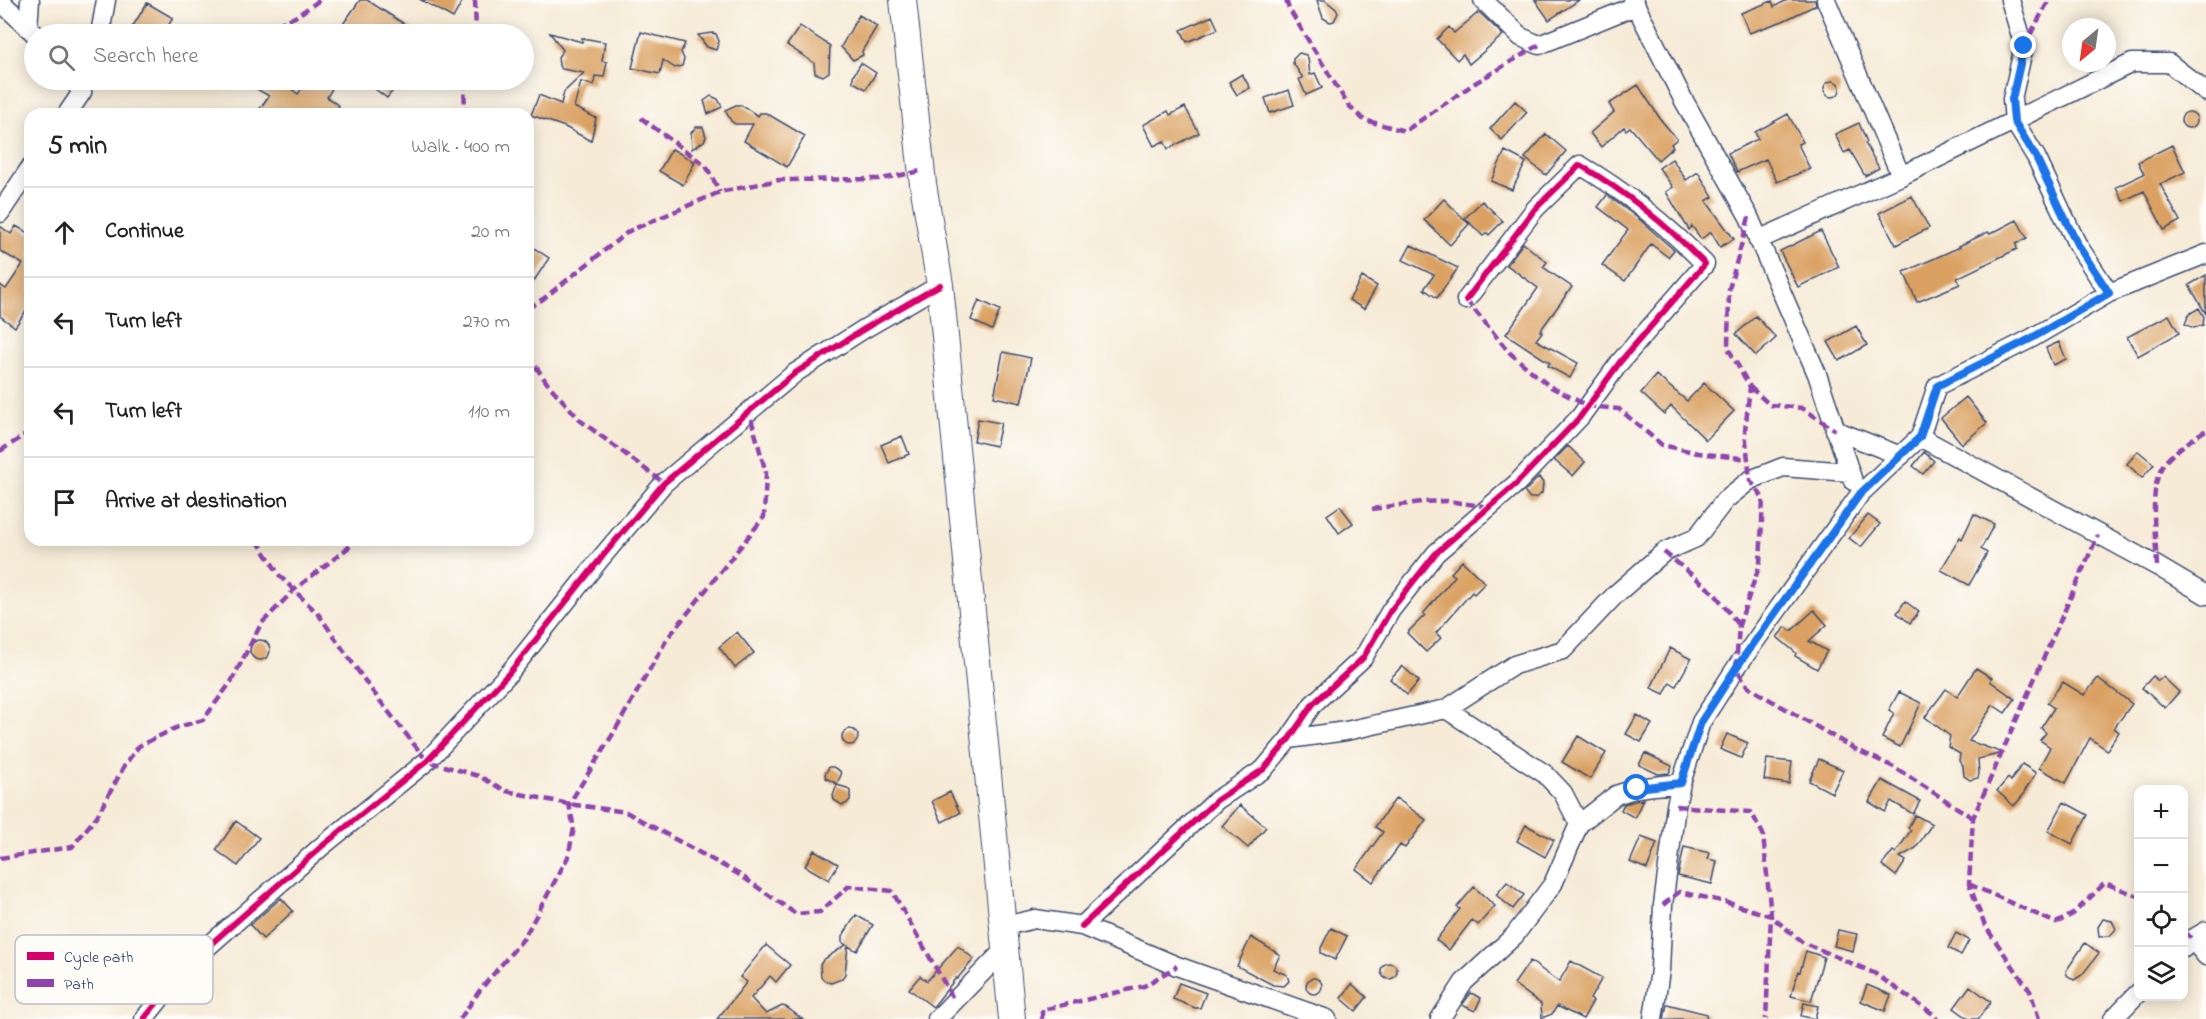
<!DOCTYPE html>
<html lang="en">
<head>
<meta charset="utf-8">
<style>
	:root { --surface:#fff; --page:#f6f6f6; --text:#222; --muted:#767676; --line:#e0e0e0 }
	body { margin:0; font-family:"Indie Flower",sans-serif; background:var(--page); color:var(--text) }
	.controls { position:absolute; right:18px; bottom:18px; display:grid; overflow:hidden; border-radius:12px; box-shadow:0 3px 15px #0003 }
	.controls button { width:54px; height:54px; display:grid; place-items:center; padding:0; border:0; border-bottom:2px solid var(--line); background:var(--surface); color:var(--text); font:30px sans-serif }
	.compass { position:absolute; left:2062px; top:18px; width:54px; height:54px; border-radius:50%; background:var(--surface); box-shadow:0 3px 15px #0003; rotate:209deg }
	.stop { position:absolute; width:18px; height:18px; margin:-14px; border:4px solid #1a73e8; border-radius:50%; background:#fff }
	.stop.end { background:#1a73e8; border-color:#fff; box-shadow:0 2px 6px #0008 }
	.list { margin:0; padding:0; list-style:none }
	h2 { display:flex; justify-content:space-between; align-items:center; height:78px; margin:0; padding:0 24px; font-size:26px }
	h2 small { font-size:20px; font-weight:400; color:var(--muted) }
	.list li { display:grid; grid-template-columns:39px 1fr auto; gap:18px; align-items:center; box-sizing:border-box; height:90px; padding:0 24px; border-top:2px solid var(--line) }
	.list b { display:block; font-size:22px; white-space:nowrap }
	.list em { font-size:20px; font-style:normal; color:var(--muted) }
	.icon { flex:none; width:33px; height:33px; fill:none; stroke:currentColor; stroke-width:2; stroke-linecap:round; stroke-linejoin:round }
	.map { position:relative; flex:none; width:2206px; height:1019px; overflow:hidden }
	.search { position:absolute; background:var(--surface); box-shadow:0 3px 15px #0003; left:24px; top:24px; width:510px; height:66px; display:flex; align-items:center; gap:15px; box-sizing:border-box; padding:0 21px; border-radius:33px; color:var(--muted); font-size:22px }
	.panel { position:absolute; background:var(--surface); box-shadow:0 3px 15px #0003; left:24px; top:108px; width:510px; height:438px; border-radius:18px }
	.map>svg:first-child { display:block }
</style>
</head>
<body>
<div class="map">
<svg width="2206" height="1019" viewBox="0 0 2206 1019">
	<rect width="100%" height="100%" fill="#fdfcf7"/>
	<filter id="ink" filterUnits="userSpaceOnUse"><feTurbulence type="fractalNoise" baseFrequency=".0167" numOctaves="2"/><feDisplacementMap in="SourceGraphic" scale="12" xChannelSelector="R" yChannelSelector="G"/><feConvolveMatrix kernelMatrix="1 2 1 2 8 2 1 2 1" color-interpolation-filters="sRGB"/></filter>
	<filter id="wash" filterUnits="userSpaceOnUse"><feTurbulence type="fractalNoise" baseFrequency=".008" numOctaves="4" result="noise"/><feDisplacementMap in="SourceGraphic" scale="24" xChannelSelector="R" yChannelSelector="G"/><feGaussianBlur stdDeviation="1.35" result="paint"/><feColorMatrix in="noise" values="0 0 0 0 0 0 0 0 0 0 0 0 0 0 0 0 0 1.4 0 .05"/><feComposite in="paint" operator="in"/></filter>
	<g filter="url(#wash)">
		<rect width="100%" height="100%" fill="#f6ebd7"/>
		<g id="blocks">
			<path fill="#daa162" d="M360,0H367L420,34H336Z
				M421,0H463L453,18Z
				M1317,0H1325L1336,9L1338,13L1334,21L1330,22L1323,18Z
				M1535,0H1579L1549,20Z
				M1787,0H1815L1816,5L1783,21L1749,33L1741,13L1772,1L1774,7Z
				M147,3L173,18L163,34H128Z
				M1479,12L1503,35L1469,64L1463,54L1457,60L1437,39L1449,27L1454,33Z
				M859,15L877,26L862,51L863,55L853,60L841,47Z
				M1212,16L1218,29L1187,42L1181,30Z
				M800,26L830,46L829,72L823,76L815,73L814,63L787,45Z
				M641,32L685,43L681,52L684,59L682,66L675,68L663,60L660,74L632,68Z
				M550,33L582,42V38L605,42L602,61L607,62L604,77L595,76L594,85L581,82L574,107L596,118L591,141L565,127L531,115L539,95L561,104L564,92L584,73L562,69L559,66L558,57L563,50Z
				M712,33L716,34L719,41L716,50L707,47L698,35Z
				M1299,53L1306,55L1308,58L1310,75L1315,73L1322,88L1306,95L1299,79L1303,78L1293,63V59Z
				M861,63L876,73L866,89L853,82V76Z
				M1242,74L1250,88L1237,95L1229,82Z
				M241,80H279L298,94L308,80H322L333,87L327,97L339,106L333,114H256L269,96Z
				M363,80H401L387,98Z
				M1824 89a8 8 0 1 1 16 0a8 8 0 1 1-16 0Z
				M1638,85L1661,120L1677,139L1671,144L1673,147L1658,160L1630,127L1626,130L1624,127L1601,147L1590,133L1614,112L1609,104Z
				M1289,90L1294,105L1270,113L1265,98Z
				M711,96L718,99L722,107L708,114L704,101Z
				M1515,101L1527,112L1502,140L1490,129Z
				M736,105H741L758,116L760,113H766L805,136L787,167L744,141L753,124H735L731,121L725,110Z
				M1185,107L1199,133L1168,149L1164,141L1154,146L1143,125L1168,111L1170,115Z
				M2181 120a8 8 0 1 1 16 0a8 8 0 1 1-16 0Z
				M1788,114L1803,142L1798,144L1810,169L1777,182L1766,159L1737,172L1728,153L1758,139L1755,132Z
				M1859,123L1867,142L1865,143L1879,168L1865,176L1850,150L1844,153L1835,134Z
				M696,127H703L706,137L704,141L692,149L691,133Z
				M1546,134L1566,151L1546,175L1525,158Z
				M2172,145L2185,172L2160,184L2180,221L2164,230L2144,191L2123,201L2116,187L2144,174L2138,162Z
				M672,149L695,162L683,185L659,171Z
				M1505,151L1526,162L1512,190L1491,181Z
				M1672,159L1686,180L1698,172L1713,197L1706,201L1734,239L1720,247L1711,232L1701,239L1692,226L1689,230L1666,192L1673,187L1659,168Z
				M1607,195L1639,219L1674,250L1668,257L1651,244L1625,281L1602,265L1628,230L1598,207Z
				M1912,196L1929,228L1896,245L1879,213Z
				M1444,199L1469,224L1450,245L1424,220Z
				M1482,201L1503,221L1489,235L1487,233L1483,236L1465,218Z
				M2017,220L2027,238L2016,244L2017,249L1957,278L1960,284L1917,302L1904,272L1960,247L1959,246L1988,232L1990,234Z
				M0,226L11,234L16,226L30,234V305L15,327L0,316V285L6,289L23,264L0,251Z
				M1821,231L1839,267L1798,287L1780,251Z
				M1523,243L1547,262L1543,267L1572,287L1540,331L1542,332L1536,340L1578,363L1570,378L1548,366L1550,363L1506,334L1538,288L1507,265Z
				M528,244L549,258L528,290Z
				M1411,245L1458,268L1437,298L1424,289L1434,275L1403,260Z
				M2206,275V314L2189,285Z
				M1362,277L1377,286L1364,309L1349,300Z
				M979,300L1000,310L992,330L971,320Z
				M2199,308L2204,317L2203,325L2194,328L2185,324L2189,314Z
				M2169,315L2179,333L2138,356L2127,337Z
				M1756,316L1776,338L1756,356L1736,334Z
				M1856,326L1867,345L1839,361L1828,342Z
				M2059,342L2066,359L2053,365L2046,348Z
				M1003,352L1031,358L1021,403L994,397Z
				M1656,375L1687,401L1704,383L1734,411L1706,440L1671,406L1664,414L1641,393Z
				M1966,397L1987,423L1962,444L1941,418Z
				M978,419L1001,423L996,446L974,441Z
				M902,436L909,454L889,463L881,445Z
				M1568,446L1585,462L1573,476L1554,460Z
				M2138,451L2154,464L2142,478L2127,464Z
				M1924,452L1934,461L1923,474L1913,466Z
				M1539,477L1543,483L1542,493L1535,498H1530L1524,492Z
				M1340,506L1353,523L1339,533L1327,515Z
				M1974,514L1994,524L1981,549L1987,553L1969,585L1941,570L1960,537L1962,539Z
				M1868,515L1880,524L1861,547L1849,538Z
				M1462,561L1485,583L1474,594L1472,592L1436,633L1441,638L1426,652L1407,633L1425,615L1423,614L1455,576L1451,573Z
				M1905,601L1919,612L1910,623L1897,613Z
				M1814,610L1827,625L1809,641L1827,651L1817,669L1795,656L1796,653L1777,637L1786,627L1791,631Z
				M737,632L754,653L735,668L719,647Z
				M250 650a10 10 0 1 1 20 0a10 10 0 1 1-20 0Z
				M1670,648L1691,659L1676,686L1670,682L1664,694L1651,688Z
				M1402,666L1419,681L1407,695L1390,679Z
				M1976,668L1992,678L1990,681L2015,699L2005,713L1993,705L1969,741L2003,753L1978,759L1979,774L1978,778L1970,780L1964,776L1963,766L1959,761L1960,754L1948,747L1950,736L1925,717L1946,689L1957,697Z
				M2153,676L2158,681L2163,677L2179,692L2165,708L2142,688Z
				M2098,678L2132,704L2114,728L2119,732L2107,750L2090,738L2066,783L2039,768L2050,747L2040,740L2046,733L2041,728L2054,708L2047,703L2063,682L2084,695Z
				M1899,692L1921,703L1900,747L1882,738L1894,713L1889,710Z
				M1637,715L1652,724L1641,742L1626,734Z
				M842 737a8 8 0 1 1 16 0a8 8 0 1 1-16 0Z
				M1727,734L1748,743L1741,758L1720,749Z
				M1578,736L1606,753L1590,779L1562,762Z
				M1645,753L1672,766L1669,773L1658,774L1639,765Z
				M1767,759L1792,762L1789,784L1764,780Z
				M1819,759L1843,770L1832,793L1809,781Z
				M2022,764L2036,773L2024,792L2025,793L2014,806L1997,791L2008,778L2011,781Z
				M829,767H833L840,771L841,775L837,784L826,778L825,774Z
				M1882,780L1920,801L1913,814L1891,801L1885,812L1869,802Z
				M837,785L847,788L850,791V800L846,804L842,805L834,800L833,795Z
				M950,792L960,813L942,822L932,801Z
				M1396,798L1426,820L1405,848L1400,845L1373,882L1356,869L1383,832L1375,827Z
				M1643,799L1635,818L1621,810L1624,804Z
				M2064,802L2088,815L2072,844L2048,831Z
				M1240,805L1266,827L1248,848L1222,826Z
				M1915,815L1932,824L1916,848L1900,857L1906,861L1896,876L1882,865L1893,851L1896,853L1911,830L1908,828Z
				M236,821L259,838L238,866L216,850Z
				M1526,825L1554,840L1545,857L1517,841Z
				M1641,837L1657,843L1647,869L1630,862Z
				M1684,847L1710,853L1708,859L1717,861L1712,884L1678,876Z
				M814,850L838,864L829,880L805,866Z
				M1507,882L1524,895L1513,909L1496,895Z
				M1474,887L1495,906L1478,925L1472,920L1449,950L1436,940L1460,909L1457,907Z
				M281,898L293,911L263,939L250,925Z
				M856,915L873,925L857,951L848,946L845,974L842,979L831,983L825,981L821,977L820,965L823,960L846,945L842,942V937Z
				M2103,919L2112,921L2116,929L2110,936L2099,937L2098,927Z
				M1331,928L1347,936L1335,960L1321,953V948Z
				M1838,930L1857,934L1853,951L1834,946Z
				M1956,933L1969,940L1961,955L1948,948Z
				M1251,937L1280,955L1273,969L1287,975L1289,981L1284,986L1273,985L1237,966Z
				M2085,943L2099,953L2082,975L2074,980L2067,975L2066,971Z
				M766,945L790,965L776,982L770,976L751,998L766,1014L782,1006L786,1007L802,1019H717L747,982L740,977Z
				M958,946L974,959L957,979L956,978L933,1007L909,989L920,976L927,981Z
				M1806,951L1824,957L1811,1001L1791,996L1798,971L1800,972Z
				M1530,961L1559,982L1571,961L1602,978L1590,999L1593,1001L1583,1019L1557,1006L1552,1014L1542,1018L1541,1004L1514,984Z
				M1381 971a8 8 0 1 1 16 0a8 8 0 1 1-16 0Z
				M1306 986a8 8 0 1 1 16 0a8 8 0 1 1-16 0Z
				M1179,983L1206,993L1200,1008H1195L1173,999Z
				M1352,984L1367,997L1356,1011L1341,998Z
				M1867,985L1891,995L1885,1011L1861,1001Z
				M1970,986L1991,1002L1978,1019H1969L1954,1008Z
				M1471,993L1481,998L1475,1011L1462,1005Z
				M1804,1003L1818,1006L1815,1019L1801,1016Z
				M1667,1004L1707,1014L1706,1019H1664Z"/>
		</g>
	</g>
	<g filter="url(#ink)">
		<use href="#blocks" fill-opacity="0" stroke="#3c4b70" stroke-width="1.5"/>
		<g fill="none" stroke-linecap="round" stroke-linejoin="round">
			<g stroke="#3c4b70" stroke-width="21">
				<path id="minor" d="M1483,0L1521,37L1539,45L1635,6
					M1633,0L1683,99L1749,217L1817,374L1853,481
					M1826,0L1901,176
					M2010,0L2024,46L2012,99L2014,121L2036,157L2077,244L2109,293
					M0,1L35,34
					M28,28L30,0
					M100,34L106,0
					M67,114L82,92L73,80
					M0,213L30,168
					M1758,240L1901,176L2132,63H2169L2206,92
					M1835,430L1901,456
					M1920,437L2157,566L2206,595
					M1446,709L1545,774L1563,793L1579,824
					M1289,739L1346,731L1446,709L1514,665L1563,650L1616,594L1664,552L1696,538L1725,500L1750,480L1783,467L1849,472
					M1082,926L1217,800L1264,769L1289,739L1313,704L1363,658L1391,610L1436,553L1517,483L1580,417L1620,362L1705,264C1668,226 1626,192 1580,165L1535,209L1466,300
					M1001,927L1035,919L1082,926L1177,966L1327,1019
					M2192,939L2206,956
					M2184,948L2192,939L2206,931
					M144,1019L187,965L321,847L427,761L510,672L601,558L664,483L795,373L864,329L940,285
					M937,1019L1004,950
					M1440,1019L1464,982L1514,936L1553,884L1579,824L1616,795L1637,788L1681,783
					M1653,1019L1660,970L1663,905L1676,806L1681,783L1701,722L1736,668L1860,494L1920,437L1937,386L2032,338L2109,293L2206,254
					M2113,1019L2138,993"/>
			</g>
			<g stroke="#3c4b70" stroke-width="28">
				<path id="secondary" d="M903,0L923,184L940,285L1012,1019"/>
			</g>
			<use href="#minor" stroke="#fff" stroke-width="18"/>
			<use href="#secondary" stroke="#fff" stroke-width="26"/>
			<path stroke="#8e44ad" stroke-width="4.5" stroke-dasharray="9 4.5" stroke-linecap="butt" d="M475,0L476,34
				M1286,0L1289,9L1348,105L1364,120L1405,131L1475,83L1539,45
				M251,34L295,17L320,0
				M2024,46L2049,0
				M464,80L465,114
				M641,118L706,166L720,192
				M1749,217L1729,289L1728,348L1750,387L1745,431L1750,480L1763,498L1760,564L1739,625L1736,668L1748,687L1855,749L1894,767L1973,818
				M1466,300L1510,353L1549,386L1588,406L1619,409L1662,445L1698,453L1748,459
				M528,308L543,299L629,231L720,192L779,180L881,179L921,171
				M528,355L547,383L581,421L664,483
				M1750,387L1770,405L1802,408L1835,430
				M0,451L30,432
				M1372,509L1421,502L1447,501L1490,507
				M257,540L280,576L319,615L370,688L427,761L479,776L506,791L569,804L626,812L740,875L796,914L820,912L849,886L892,891L954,1000
				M1664,552L1714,593L1739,625
				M2157,566C2156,539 2148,488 2163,465C2169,455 2196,436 2206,430
				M1676,806L1751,812L1763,834L1771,916L1766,1019
				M0,858L72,847L97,816L126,763L139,746L178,727L203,720L231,682L261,624L294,590L358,540
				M1969,884L2056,923L2073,914L2105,883L2138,896
				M1663,905L1679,892L1722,901L1771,916L1802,942L1874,973L1933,1014L1937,1019
				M2184,932L2192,939
				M460,1019L480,990L524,938L568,857L574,828L569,804L613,734L667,639L764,517L766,473L749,411
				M1042,1019V1010L1144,986L1177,966
				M2039,1019L2030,991L1985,926L1969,884L1973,818L2098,535"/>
			<g stroke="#fdfcf7" stroke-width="10">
				<path id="cycleway" d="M1082,926L1217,800L1264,769L1289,739L1313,704L1363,658L1391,610L1436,553L1517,483L1580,417L1620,362L1705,264C1668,226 1626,192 1580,165L1535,209L1466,300
					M144,1019L187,965L321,847L427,761L510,672L601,558L664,483L795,373L864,329L940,285"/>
			</g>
			<use href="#cycleway" stroke="#d6006c" stroke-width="6"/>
		</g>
	</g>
	<g fill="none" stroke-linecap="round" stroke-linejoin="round" filter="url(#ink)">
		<path stroke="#1a73e8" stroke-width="8" d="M1637,788L1681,783L1701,722L1736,668L1860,494L1920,437L1937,386L2032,338L2109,293L2077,244L2036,157L2014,121L2012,99L2024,46"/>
	</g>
	<rect x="15" y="935" width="198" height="69" rx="9" fill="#fdfcf7" stroke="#b9bec9" stroke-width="1.5"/>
	<rect x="27" y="952" width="27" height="8" fill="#d6006c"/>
	<rect x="27" y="979" width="27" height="8" fill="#8e44ad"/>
	<g font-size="16" fill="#1b2f5e">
		<text x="64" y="962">Cycle path</text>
		<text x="64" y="989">Path</text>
	</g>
</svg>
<div class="controls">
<button>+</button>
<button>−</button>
<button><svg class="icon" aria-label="locate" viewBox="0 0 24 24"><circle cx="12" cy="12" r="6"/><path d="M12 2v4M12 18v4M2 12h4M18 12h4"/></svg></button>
<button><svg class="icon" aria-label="layers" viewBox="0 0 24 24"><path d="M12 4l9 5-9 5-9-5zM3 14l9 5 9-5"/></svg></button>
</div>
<svg class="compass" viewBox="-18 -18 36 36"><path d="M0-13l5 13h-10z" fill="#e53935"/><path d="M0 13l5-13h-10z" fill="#767676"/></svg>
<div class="stop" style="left:1637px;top:788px"></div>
<div class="stop end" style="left:2024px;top:46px"></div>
<div class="search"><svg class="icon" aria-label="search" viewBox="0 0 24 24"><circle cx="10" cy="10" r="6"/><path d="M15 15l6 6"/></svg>Search here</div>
<section class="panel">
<h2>5 min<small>Walk · 400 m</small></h2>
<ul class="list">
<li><svg class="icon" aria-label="ahead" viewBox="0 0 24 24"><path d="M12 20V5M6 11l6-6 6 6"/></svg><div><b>Continue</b></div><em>20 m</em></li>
<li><svg class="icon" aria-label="left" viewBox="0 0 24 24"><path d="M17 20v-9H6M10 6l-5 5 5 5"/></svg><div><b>Turn left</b></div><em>270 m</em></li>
<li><svg class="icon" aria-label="left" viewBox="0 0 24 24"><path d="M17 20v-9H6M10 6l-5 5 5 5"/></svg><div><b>Turn left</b></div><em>110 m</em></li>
<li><svg class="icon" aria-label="arrive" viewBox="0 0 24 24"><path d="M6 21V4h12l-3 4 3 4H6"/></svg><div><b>Arrive at destination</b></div></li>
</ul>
</section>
</div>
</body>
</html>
